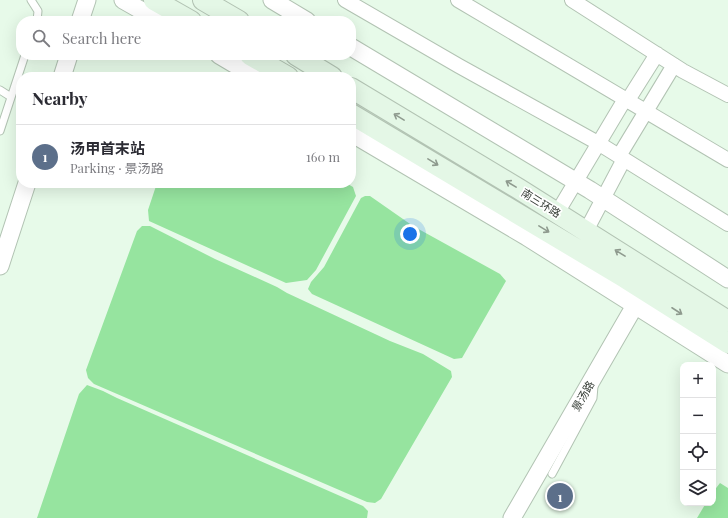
<!DOCTYPE html>
<html lang="en">
<head>
<meta charset="utf-8">
<style>
	:root { --surface:#fff; --page:#f7f7f7; --text:#2b2b33; --muted:#7c7c81; --line:#e1e1e2; --accent:#d93025 }
	body { margin:0; font-family:"Playfair Display","Noto Sans SC",serif; background:var(--page); color:var(--text) }
	.controls { position:absolute; right:12px; bottom:12px; display:grid; overflow:hidden; border-radius:8px; box-shadow:0 4px 16px #0002 }
	.controls button { width:36px; height:36px; display:grid; place-items:center; padding:0; border:0; border-bottom:1px solid var(--line); background:var(--surface); color:var(--text); font:20px sans-serif }
	.you { position:absolute; left:410px; top:234px; width:14px; height:14px; margin:-10px; border:3px solid #fff; border-radius:50%; background:#1a73e8; box-shadow:0 0 0 6px #1a73e833 }
	.badge { display:grid; place-items:center; width:26px; height:26px; border-radius:50%; background:var(--accent); color:#fff; font-size:13px; font-weight:700 }
	.pin { position:absolute; translate:-50% -50%; border:2px solid #fff; box-shadow:0 1px 4px #0006 }
	.list { margin:0; padding:0; list-style:none }
	h2 { display:flex; justify-content:space-between; align-items:center; height:52px; margin:0; padding:0 16px; font-size:17px }
	h2 small { font-size:13px; font-weight:400; color:var(--muted) }
	.list li { display:grid; grid-template-columns:26px 1fr auto; gap:12px; align-items:center; box-sizing:border-box; height:64px; padding:0 16px; border-top:1px solid var(--line) }
	.list b { display:block; font-size:15px; white-space:nowrap }
	.list p { margin:0; font-size:13px; white-space:nowrap; color:var(--muted) }
	.list em { font-size:13px; font-style:normal; color:var(--muted) }
	.icon { flex:none; width:22px; height:22px; fill:none; stroke:currentColor; stroke-width:2; stroke-linecap:round; stroke-linejoin:round }
	.map { position:relative; flex:none; width:728px; height:518px; overflow:hidden }
	.search { position:absolute; background:var(--surface); box-shadow:0 4px 16px #0002; left:16px; top:16px; width:340px; height:44px; display:flex; align-items:center; gap:10px; box-sizing:border-box; padding:0 14px; border-radius:16px; color:var(--muted); font-size:15px }
	.panel { position:absolute; background:var(--surface); box-shadow:0 4px 16px #0002; left:16px; top:72px; width:340px; height:116px; border-radius:16px }
	.map>svg:first-child { display:block }
</style>
</head>
<body>
<div class="map">
<svg width="728" height="518" viewBox="0 0 728 518">
	<rect width="100%" height="100%" fill="#e7fae9"/>
	<path fill="#96e49f" d="M157,183H346L353,187L356,196L316,270L307,280L286,283L149,221L148,210Z
		M365,196H370L413,226L500,274L506,281L462,358L454,359L312,294L308,289L311,282L324,267L361,198Z
		M142,226H150L215,259L277,287L287,293L390,341L423,354L451,371L452,377L381,499L375,503L367,502L94,384L88,378L86,370L137,231Z
		M87,385L103,391L117,398L363,506L368,511L367,518H37L79,394Z
		M720,483L728,488V518H697L706,503H713V492Z"/>
	<g fill="none" stroke-linecap="round" stroke-linejoin="round">
		<g stroke="#b2c3b3" stroke-width="9">
			<path id="service" d="M31,0L38,11L37,21
				M0,90L11,97
				M0,131L25,55
				M552,474L593,398L594,386"/>
		</g>
		<g stroke="#b2c3b3" stroke-width="16">
			<path id="minor" d="M345,0L459,66L598,143L728,224
				M458,0L728,160
				M572,0L683,71L728,95
				M628,100L657,54
				M619,156L674,65
				M557,213L625,99
				M586,231L624,159"/>
		</g>
		<g stroke="#b2c3b3" stroke-width="19">
			<path id="tertiary" d="M123,0L160,21
				M272,0L307,21
				M80,21L87,0
				M351,47L590,190L728,279
				M219,55L256,77
				M62,77L69,55
				M351,133L527,237L728,364
				M0,266L27,183
				M512,518L641,295"/>
		</g>
		<g stroke="#b2c3b3" stroke-width="22">
			<path id="secondary" d="M154,0L191,21
				M203,0L239,21
				M250,55L288,77
				M296,55L332,77
				M351,88L519,189L728,321
				M351,114L625,278L728,343"/>
		</g>
		<use href="#service" stroke="#fff" stroke-width="7"/>
		<use href="#minor" stroke="#fff" stroke-width="14"/>
		<use href="#tertiary" stroke="#fff" stroke-width="17"/>
		<use href="#secondary" stroke="#e4f7e6" stroke-width="20"/>
	</g>
	<defs><path id="oneway-shaft" d="M-6 0H5M1.5-3L5.5 0L1.5 3" fill="none" stroke-width="1.6" stroke-linecap="round" stroke-linejoin="round"/></defs>
	<g stroke="#8e9a8e">
		<use href="#oneway-shaft" transform="translate(399 117) rotate(-149)"/>
		<use href="#oneway-shaft" transform="translate(433 162) rotate(31)"/>
		<use href="#oneway-shaft" transform="translate(511 184) rotate(-149)"/>
		<use href="#oneway-shaft" transform="translate(544 229) rotate(31)"/>
		<use href="#oneway-shaft" transform="translate(620 253) rotate(-148)"/>
		<use href="#oneway-shaft" transform="translate(677 311) rotate(33)"/>
	</g>
	<g text-anchor="middle" stroke-width="3.5" stroke-linejoin="round" paint-order="stroke">
		<g font-size="11" fill="#373e37" stroke="#fff">
			<text transform="translate(541 203) rotate(32)" y="4">南三环路</text>
			<text transform="translate(583 396) rotate(-60)" y="4">景汤路</text>
		</g>
	</g>
</svg>
<div class="controls">
<button>+</button>
<button>−</button>
<button><svg class="icon" aria-label="locate" viewBox="0 0 24 24"><circle cx="12" cy="12" r="6"/><path d="M12 2v4M12 18v4M2 12h4M18 12h4"/></svg></button>
<button><svg class="icon" aria-label="layers" viewBox="0 0 24 24"><path d="M12 4l9 5-9 5-9-5zM3 14l9 5 9-5"/></svg></button>
</div>
<div class="you"></div>
<div class="pin badge" style="left:560px;top:496px;background:#5c6f8a">1</div>
<div class="search"><svg class="icon" aria-label="search" viewBox="0 0 24 24"><circle cx="10" cy="10" r="6"/><path d="M15 15l6 6"/></svg>Search here</div>
<section class="panel">
<h2>Nearby<small></small></h2>
<ul class="list">
<li><span class="badge" style="background:#5c6f8a">1</span><div><b>汤甲首末站</b><p>Parking · 景汤路</p></div><em>160 m</em></li>
</ul>
</section>
</div>
</body>
</html>
